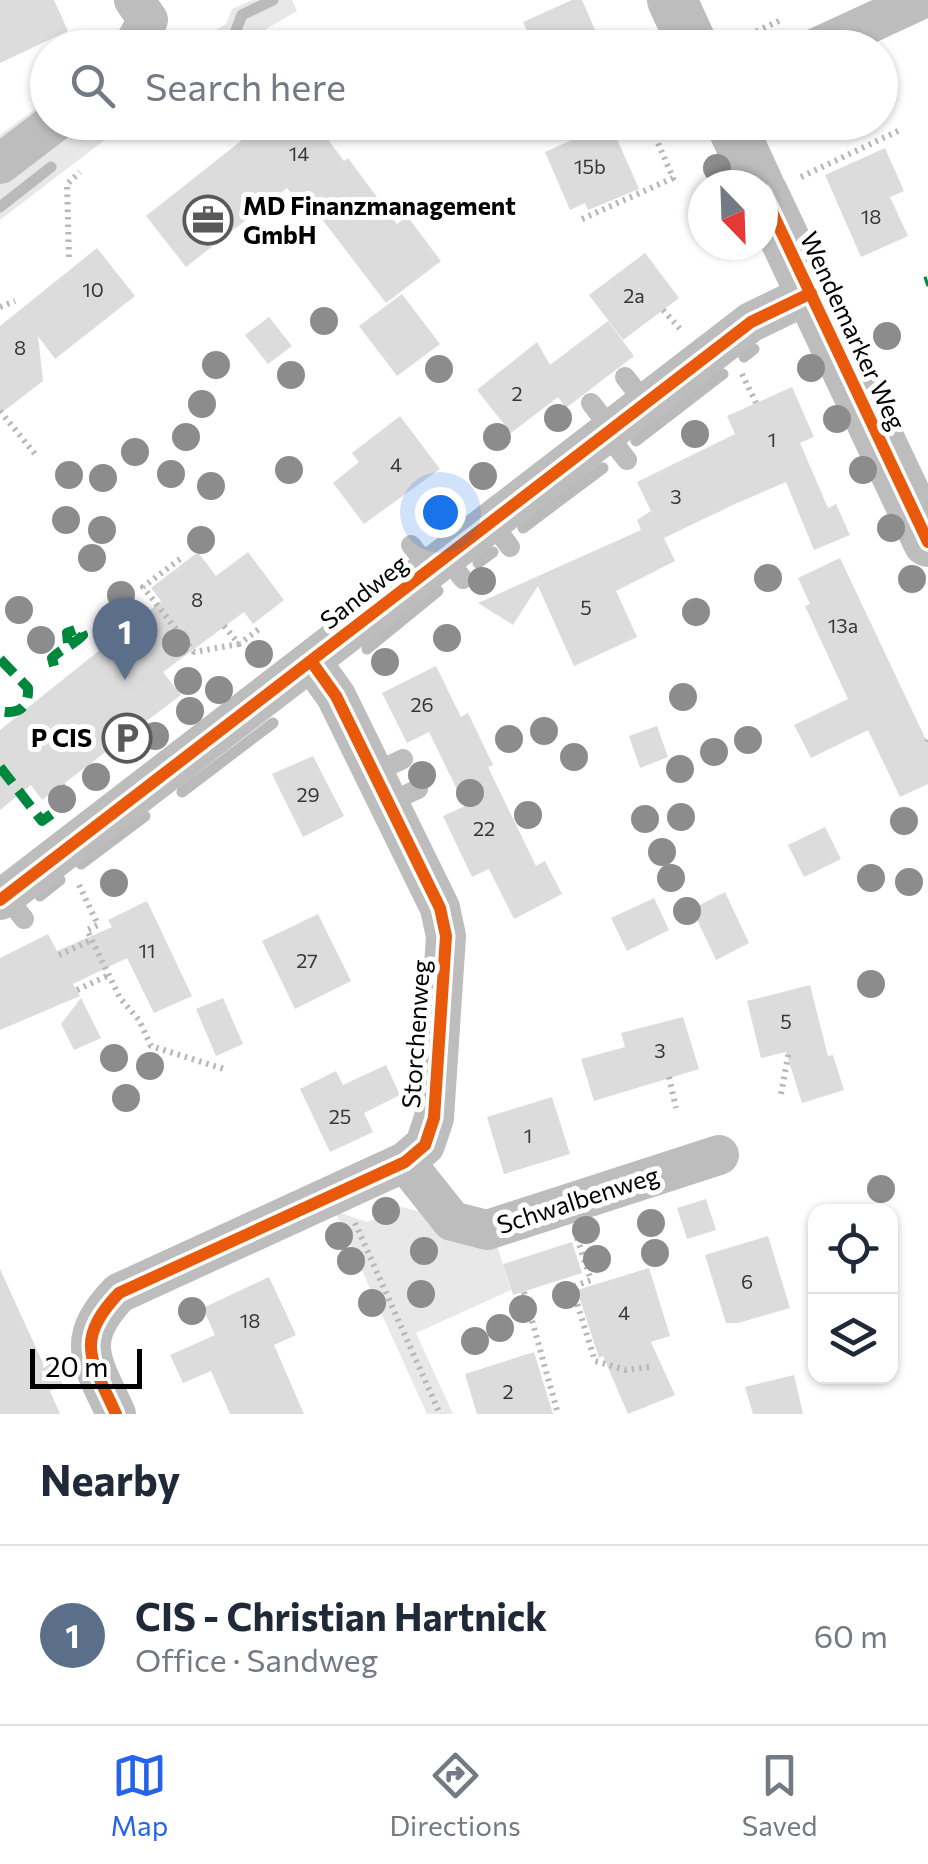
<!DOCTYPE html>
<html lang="en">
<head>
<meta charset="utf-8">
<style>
	:root { --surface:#fff; --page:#f2f2f3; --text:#1f2937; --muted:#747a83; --line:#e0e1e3; --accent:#2563eb }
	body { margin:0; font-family:Commissioner,sans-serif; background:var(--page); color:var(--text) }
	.controls { position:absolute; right:30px; bottom:30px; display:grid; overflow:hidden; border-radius:20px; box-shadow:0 2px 8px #0004 }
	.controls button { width:90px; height:90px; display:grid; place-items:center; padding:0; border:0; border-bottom:2px solid var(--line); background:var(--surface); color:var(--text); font:50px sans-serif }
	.compass { position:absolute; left:688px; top:170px; width:90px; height:90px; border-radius:50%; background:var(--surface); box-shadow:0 2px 8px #0004; rotate:157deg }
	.scale { position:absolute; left:30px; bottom:25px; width:112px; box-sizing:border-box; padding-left:10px; border:5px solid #000; border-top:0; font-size:28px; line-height:35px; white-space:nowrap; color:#000; -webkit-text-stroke:8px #fff; paint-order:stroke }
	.you { position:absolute; left:440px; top:512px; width:35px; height:35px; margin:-25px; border:8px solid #fff; border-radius:50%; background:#1a73e8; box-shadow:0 0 0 15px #1a73e833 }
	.badge { display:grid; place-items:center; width:65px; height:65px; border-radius:50%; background:var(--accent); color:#fff; font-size:32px; font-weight:700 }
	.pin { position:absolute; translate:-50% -82px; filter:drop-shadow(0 2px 5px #0008) }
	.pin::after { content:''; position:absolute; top:52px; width:35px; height:30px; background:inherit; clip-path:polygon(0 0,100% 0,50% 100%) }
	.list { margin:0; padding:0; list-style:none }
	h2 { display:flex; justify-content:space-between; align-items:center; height:130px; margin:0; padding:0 40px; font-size:42px }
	h2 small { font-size:32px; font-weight:400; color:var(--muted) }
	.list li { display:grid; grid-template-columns:65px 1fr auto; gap:30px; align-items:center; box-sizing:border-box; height:180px; padding:0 40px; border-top:2px solid var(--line) }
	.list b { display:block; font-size:38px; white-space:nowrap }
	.list p { margin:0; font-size:32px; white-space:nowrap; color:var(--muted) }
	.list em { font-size:32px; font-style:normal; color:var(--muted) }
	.icon { flex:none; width:55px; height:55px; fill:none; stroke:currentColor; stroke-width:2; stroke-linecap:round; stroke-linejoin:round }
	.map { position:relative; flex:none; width:928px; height:1414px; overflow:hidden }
	.search { position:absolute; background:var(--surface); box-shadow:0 2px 8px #0004; left:30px; right:30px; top:30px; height:110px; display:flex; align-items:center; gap:25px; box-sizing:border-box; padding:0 35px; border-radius:55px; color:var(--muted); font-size:38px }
	.sheet { height:310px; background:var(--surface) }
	nav { display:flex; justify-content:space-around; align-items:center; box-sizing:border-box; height:140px; border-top:2px solid var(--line); background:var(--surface); font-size:28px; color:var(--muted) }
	nav a { display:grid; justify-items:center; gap:5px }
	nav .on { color:var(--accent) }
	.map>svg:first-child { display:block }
</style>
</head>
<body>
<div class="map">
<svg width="928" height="1414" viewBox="0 0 928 1414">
	<rect width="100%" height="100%" fill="#fff"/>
	<path fill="#e8e8e8" d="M253,0H292L297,11L235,47H186L226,24L232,9Z
		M47,100L48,122L127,123L0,220V135Z
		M402,1207L429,1214L496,1242L511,1290L416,1333L453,1414H427L335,1211L367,1222Z"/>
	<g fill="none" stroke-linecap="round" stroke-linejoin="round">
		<path stroke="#bababa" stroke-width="11" d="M218,48L233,38L242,15L273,0
			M103,128L110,122
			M0,207L51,167
			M744,357L754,349
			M636,441L723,374
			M523,528L603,468
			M478,563L493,552
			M367,649L438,591
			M182,792L273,723
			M81,864L145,816
			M40,896L60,880"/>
	</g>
	<path fill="#dcdcdc" d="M0,0H54L68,31L0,63Z
		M572,0H582L603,48H535L523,22Z
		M265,122H315L344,161L348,158L397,224L407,216L441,261L386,303L309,202L302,208L287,188L186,267L146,216Z
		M610,123L639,189L588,210L585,203L570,210L545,152Z
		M885,148L904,191L890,197L908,236L861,257L825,175Z
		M97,248L135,296L55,359L38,336L43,381L0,414V326Z
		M645,253L679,298L623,340L589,295Z
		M402,294L440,344L397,376L359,326Z
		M269,317L292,346L268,364L245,335Z
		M608,321L634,356L566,408L558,397L511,433L477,390L537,342L550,365Z
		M792,387L814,437L800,443L828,508L836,504L850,535L814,550L786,482L735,504L664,538L675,561L616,591L637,637L574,666L538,586L513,625L478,603L641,530L637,520L651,511L637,482L735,434L727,416Z
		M400,416L440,469L364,524L333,483L359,462L352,453Z
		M198,552L216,576L248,552L284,600L253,624L244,612L163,672L181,695L62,785L42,800L31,785L0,810V730L161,601L151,588Z
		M840,558L928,744V784L900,797L868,730L811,758L794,725L848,699L805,606L810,604L798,578Z
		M436,666L461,717L468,713L493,765L488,767L536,866L545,861L562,894L514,919L489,869L472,877L443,816L465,806L429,732L407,743L382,693Z
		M657,726L668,757L640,768L629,736Z
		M313,756L344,816L303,837L272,774Z
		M825,827L841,859L804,877L788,845Z
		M725,892L749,943L716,960L692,909Z
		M654,898L669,930L627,951L611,918Z
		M147,901L192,996L154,1013L127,958L73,984L80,996L0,1030V958L48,934L57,951L112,927L108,920Z
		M318,914L351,981L295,1009L262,941Z
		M810,985L828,1056L833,1055L844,1090L802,1103L786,1052L761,1058L747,1001Z
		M81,998L101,1038L74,1050L61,1024Z
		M223,998L243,1044L216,1056L196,1009Z
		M683,1017L699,1069L594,1101L581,1059L625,1047L621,1033Z
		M386,1065L400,1095L364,1113L373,1132L330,1152L300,1089L336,1071L343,1085Z
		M552,1097L570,1154L504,1174L487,1117Z
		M706,1199L716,1230L687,1239L677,1208Z
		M768,1236L790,1308L738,1323H726L705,1255Z
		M572,1242L582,1273L513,1295L503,1264Z
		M649,1268L670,1336L651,1342L675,1395L628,1414L603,1356L599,1358L577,1290Z
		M0,1269L42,1361L51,1357L63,1386L50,1391L60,1414H0Z
		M269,1277L296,1335L274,1345L304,1414H230L211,1371L183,1383L170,1355L215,1335L203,1308Z
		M534,1352L553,1414H477L465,1374Z
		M794,1375L803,1414H753L745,1387Z"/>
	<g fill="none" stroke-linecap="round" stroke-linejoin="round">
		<path stroke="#b8b8b8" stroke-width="6" stroke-dasharray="2.5 5" stroke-linecap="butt" d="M736,41L781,20
			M801,177L900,130
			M582,219L673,178L649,122
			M69,257L67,184L80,172
			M0,307L15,301
			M663,310L681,330
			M742,374L756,403
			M0,411L35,454
			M180,559L143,587L194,652L239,644
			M224,626L239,644L262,627
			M137,729L139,745
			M927,742L928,740
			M62,785L73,799
			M79,885L98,925L87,930L120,998L139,1020L151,1046L227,1070
			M59,955L92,940
			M77,990L109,975
			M669,1077L676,1108
			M781,1094L789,1051
			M355,1223L440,1414
			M577,1238L591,1280L572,1287L595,1361L626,1370L650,1367
			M524,1292L558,1414"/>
		<path stroke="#bdbdbd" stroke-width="20" d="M148,20L165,48
			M625,377L646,404
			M591,403L612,430
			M606,433L627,460
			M491,522L510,547
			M411,545L430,569
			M446,557L463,579
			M374,773L403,759
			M388,803L418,789
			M6,896L24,919"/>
		<path stroke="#bdbdbd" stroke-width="40" d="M132,48L148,20L134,0
			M816,48L920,0
			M0,164L55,122
			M0,900L751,322L811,293
			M405,1162L452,1221L487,1230L719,1155
			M116,1414C92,1361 73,1341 119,1293L405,1162L425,1145L434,1118L446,936L440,908L336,696L311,661"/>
		<path stroke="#bdbdbd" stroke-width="50" d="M672,0L694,48
			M730,122L759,185
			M763,193L928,542"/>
		<path stroke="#00873e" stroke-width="10" stroke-dasharray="20 10" stroke-linecap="butt" d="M925,282L928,281
			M0,659L28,688C29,707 19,715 0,711
			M54,666L52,658C62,648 74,645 83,635L80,628L67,633L68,643
			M0,767L42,821L72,799"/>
		<g stroke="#fff" stroke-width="19">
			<path id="cycleway" d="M763,193L928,542
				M0,900L751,322L811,293
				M116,1414C92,1361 73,1341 119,1293L405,1162L425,1145L434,1118L446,936L440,908L336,696L311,661"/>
		</g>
		<use href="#cycleway" stroke="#e8590c" stroke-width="12"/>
	</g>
	<g fill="#8c8c8c">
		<circle cx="717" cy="168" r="14"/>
		<circle cx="324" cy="321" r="14"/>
		<circle cx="887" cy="336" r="14"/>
		<circle cx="216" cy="365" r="14"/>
		<circle cx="811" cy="368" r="14"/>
		<circle cx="439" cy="369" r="14"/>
		<circle cx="291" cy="375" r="14"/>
		<circle cx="202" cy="404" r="14"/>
		<circle cx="558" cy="418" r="14"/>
		<circle cx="837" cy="419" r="14"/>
		<circle cx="695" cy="434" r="14"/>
		<circle cx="186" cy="437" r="14"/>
		<circle cx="497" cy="437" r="14"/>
		<circle cx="135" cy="452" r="14"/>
		<circle cx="289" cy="470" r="14"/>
		<circle cx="863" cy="470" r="14"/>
		<circle cx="171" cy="474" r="14"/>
		<circle cx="69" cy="475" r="14"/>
		<circle cx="483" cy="476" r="14"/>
		<circle cx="103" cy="478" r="14"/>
		<circle cx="211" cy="486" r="14"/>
		<circle cx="66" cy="520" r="14"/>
		<circle cx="891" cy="528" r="14"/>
		<circle cx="102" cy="530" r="14"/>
		<circle cx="201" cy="540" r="14"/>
		<circle cx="92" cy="558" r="14"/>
		<circle cx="768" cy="578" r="14"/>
		<circle cx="912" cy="579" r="14"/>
		<circle cx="482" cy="581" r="14"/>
		<circle cx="121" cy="595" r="14"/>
		<circle cx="19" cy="610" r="14"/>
		<circle cx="696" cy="612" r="14"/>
		<circle cx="447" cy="638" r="14"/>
		<circle cx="41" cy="640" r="14"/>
		<circle cx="176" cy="643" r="14"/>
		<circle cx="259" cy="654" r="14"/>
		<circle cx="385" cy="662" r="14"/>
		<circle cx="188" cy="681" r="14"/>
		<circle cx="219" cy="690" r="14"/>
		<circle cx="683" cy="697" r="14"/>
		<circle cx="190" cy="711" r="14"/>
		<circle cx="544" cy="731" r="14"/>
		<circle cx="155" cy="736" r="14"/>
		<circle cx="509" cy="739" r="14"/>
		<circle cx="748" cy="740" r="14"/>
		<circle cx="714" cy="752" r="14"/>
		<circle cx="574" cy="757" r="14"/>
		<circle cx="680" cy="769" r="14"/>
		<circle cx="422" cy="775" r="14"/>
		<circle cx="96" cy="777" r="14"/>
		<circle cx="470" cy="793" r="14"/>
		<circle cx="62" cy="799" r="14"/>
		<circle cx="528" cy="815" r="14"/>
		<circle cx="681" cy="817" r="14"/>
		<circle cx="645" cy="819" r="14"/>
		<circle cx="904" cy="821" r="14"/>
		<circle cx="662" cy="852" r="14"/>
		<circle cx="671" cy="878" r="14"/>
		<circle cx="871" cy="878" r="14"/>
		<circle cx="909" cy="882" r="14"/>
		<circle cx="114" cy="883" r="14"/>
		<circle cx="687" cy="911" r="14"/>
		<circle cx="871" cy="984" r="14"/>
		<circle cx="114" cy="1058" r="14"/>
		<circle cx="150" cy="1066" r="14"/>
		<circle cx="126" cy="1098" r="14"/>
		<circle cx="881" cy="1189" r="14"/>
		<circle cx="386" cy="1211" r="14"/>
		<circle cx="651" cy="1223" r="14"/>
		<circle cx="586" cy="1230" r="14"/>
		<circle cx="339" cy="1236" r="14"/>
		<circle cx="424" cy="1251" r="14"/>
		<circle cx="655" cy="1253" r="14"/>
		<circle cx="597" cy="1259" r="14"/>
		<circle cx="351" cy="1261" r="14"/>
		<circle cx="421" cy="1294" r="14"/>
		<circle cx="566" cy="1295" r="14"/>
		<circle cx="372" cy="1303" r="14"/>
		<circle cx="523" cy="1309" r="14"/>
		<circle cx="192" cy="1311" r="14"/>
		<circle cx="500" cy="1328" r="14"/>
		<circle cx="475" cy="1341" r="14"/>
	</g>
	<defs>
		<g id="office-ring" transform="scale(2.5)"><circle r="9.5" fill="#fff" stroke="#595959" stroke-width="1.5"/><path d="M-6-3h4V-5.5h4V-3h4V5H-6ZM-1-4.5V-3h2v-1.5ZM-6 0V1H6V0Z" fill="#595959"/></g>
		<g id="parking-ring" transform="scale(2.5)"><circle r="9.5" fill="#fff" stroke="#595959" stroke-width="1.5"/><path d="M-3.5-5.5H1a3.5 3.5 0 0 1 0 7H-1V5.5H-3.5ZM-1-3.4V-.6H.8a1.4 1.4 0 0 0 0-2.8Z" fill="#595959"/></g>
	</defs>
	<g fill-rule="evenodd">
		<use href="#office-ring" x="208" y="220"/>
		<use href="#parking-ring" x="127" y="738"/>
	</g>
	<g text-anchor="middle" stroke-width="10" stroke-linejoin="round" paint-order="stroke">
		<g font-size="20" fill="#373737">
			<text x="299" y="161">14</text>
			<text x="590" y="174">15b</text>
			<text x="871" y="224">18</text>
			<text x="93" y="297">10</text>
			<text x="634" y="303">2a</text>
			<text x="20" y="355">8</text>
			<text x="517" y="401">2</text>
			<text x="772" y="447">1</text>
			<text x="396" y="472">4</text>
			<text x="676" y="504">3</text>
			<text x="197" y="607">8</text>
			<text x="586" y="615">5</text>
			<text x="843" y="633">13a</text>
			<text x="422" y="712">26</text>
			<text x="308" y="802">29</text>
			<text x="484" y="836">22</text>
			<text x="147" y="958">11</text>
			<text x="307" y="968">27</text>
			<text x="786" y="1029">5</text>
			<text x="660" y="1058">3</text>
			<text x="340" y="1124">25</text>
			<text x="528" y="1143">1</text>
			<text x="747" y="1289">6</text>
			<text x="624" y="1320">4</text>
			<text x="250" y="1328">18</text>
			<text x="508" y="1399">2</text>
		</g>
		<g font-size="25" font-weight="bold" fill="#000" stroke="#fff" text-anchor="start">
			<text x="243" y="215">MD Finanzmanagement<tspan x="243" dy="29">GmbH</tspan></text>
			<text x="92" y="747" text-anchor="end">P CIS</text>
		</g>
		<g font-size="25" fill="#000" stroke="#fff">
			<text transform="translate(853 331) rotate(65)" y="9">Wendemarker Weg</text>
			<text transform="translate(364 592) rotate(-38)" y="9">Sandweg</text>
			<text transform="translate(416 1034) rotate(-86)" y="9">Storchenweg</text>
			<text transform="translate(578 1200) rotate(-18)" y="9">Schwalbenweg</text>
		</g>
	</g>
</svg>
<div class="controls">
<button><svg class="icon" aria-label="locate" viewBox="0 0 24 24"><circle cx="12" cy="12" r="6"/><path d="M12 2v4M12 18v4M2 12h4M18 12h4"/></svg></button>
<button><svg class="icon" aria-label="layers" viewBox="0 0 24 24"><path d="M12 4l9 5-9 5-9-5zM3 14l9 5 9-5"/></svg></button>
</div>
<svg class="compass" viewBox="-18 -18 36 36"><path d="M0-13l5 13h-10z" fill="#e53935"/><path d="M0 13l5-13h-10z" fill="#747a83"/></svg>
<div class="scale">20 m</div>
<div class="you"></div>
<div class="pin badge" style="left:125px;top:680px;background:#5c6f8a">1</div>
<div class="search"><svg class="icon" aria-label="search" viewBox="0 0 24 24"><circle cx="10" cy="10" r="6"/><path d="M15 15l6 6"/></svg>Search here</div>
</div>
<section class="sheet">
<h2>Nearby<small></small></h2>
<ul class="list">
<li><span class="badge" style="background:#5c6f8a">1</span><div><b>CIS - Christian Hartnick</b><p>Office · Sandweg</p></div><em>60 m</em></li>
</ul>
</section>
<nav>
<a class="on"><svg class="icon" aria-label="map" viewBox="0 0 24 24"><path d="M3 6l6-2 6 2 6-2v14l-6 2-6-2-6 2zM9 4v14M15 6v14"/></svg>Map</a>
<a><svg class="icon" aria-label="directions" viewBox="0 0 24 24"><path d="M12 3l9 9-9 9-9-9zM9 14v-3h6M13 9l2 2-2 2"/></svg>Directions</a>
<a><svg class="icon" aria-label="saved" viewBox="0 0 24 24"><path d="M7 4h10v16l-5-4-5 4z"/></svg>Saved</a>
</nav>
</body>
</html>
